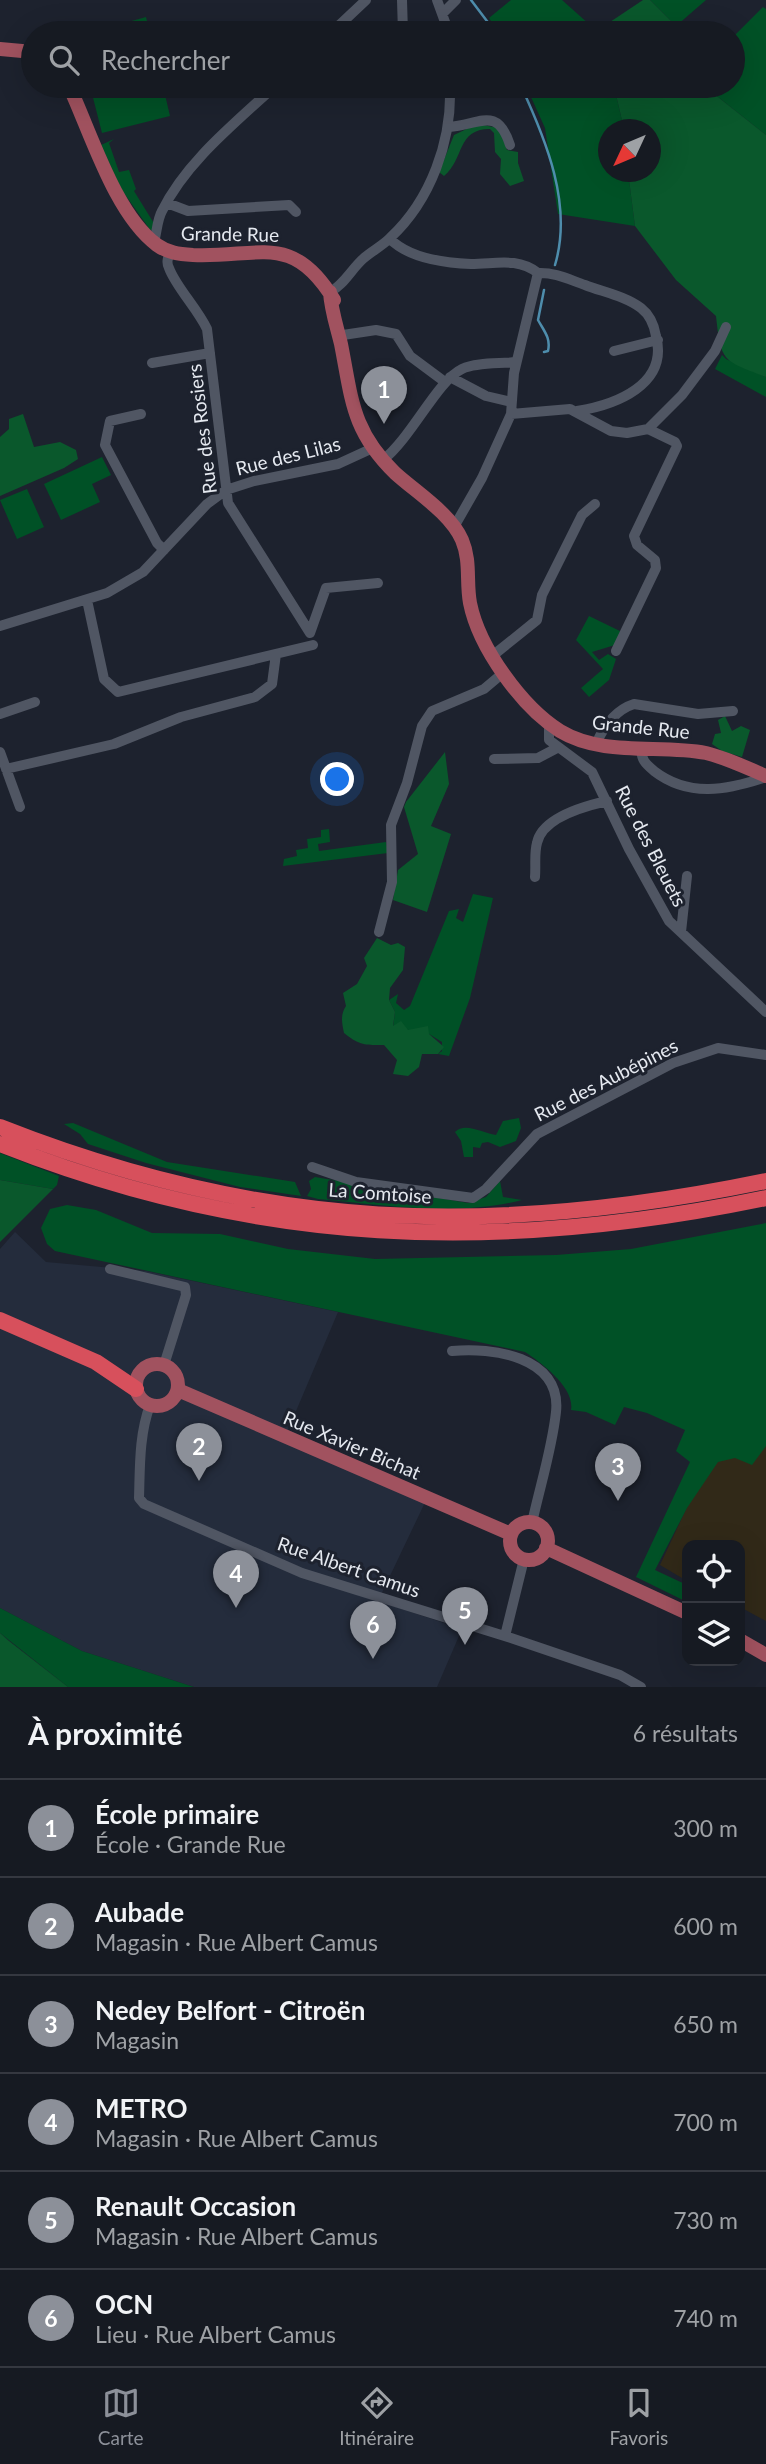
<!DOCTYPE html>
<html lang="fr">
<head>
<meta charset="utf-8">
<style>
	:root { --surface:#161a22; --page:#1f232a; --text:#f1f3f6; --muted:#9ea1a5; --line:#353840; --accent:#8c9099 }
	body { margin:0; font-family:Lato,sans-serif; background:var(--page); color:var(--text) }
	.controls { position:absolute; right:21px; bottom:21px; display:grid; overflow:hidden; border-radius:14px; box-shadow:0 7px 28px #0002 }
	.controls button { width:63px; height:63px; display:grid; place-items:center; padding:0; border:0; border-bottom:2px solid var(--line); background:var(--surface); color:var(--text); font:35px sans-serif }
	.compass { position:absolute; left:598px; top:119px; width:63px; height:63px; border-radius:50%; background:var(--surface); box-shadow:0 7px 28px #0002; rotate:226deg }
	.you { position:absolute; left:338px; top:780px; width:24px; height:24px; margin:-18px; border:5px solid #fff; border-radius:50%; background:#1a73e8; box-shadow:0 0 0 10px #1a73e833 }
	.badge { display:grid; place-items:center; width:46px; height:46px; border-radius:50%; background:var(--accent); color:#fff; font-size:23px; font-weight:700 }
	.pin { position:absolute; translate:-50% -58px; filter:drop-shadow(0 2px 4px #0008) }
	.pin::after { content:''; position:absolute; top:37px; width:24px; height:21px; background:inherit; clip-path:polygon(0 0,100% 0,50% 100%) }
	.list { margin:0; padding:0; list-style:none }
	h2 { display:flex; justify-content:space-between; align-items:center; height:91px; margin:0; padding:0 28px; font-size:30px }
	h2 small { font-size:23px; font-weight:400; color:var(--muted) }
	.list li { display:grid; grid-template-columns:46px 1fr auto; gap:21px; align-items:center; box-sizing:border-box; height:98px; padding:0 28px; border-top:2px solid var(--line) }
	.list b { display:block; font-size:26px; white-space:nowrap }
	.list p { margin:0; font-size:23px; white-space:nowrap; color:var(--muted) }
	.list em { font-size:23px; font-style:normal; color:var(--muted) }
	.icon { flex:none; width:38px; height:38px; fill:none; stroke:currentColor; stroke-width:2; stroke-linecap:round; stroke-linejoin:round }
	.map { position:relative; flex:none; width:766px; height:1687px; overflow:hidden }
	.search { position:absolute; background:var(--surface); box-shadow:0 7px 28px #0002; left:21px; right:21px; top:21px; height:77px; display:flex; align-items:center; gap:18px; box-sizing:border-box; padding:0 24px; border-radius:38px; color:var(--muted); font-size:26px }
	.sheet { height:679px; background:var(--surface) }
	nav { display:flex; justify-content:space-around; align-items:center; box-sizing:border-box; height:98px; border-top:2px solid var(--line); background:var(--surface); font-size:19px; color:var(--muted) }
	nav a { display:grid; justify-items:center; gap:4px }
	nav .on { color:var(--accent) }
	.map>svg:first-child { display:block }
</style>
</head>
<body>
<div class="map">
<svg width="766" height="1687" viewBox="0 0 766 1687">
	<rect width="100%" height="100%" fill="#1d222e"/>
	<path fill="#242c3c" d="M15,1232L46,1262L146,1271L338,1312L288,1430L430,1492L378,1601L462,1629L437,1687H194L82,1651L0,1608V1249Z"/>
	<path fill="#312918" d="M766,1379V1621L740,1607V1545H687V1581L660,1565L688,1505Z"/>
	<path fill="#005126" d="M511,0H562L599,33H499L489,18Z
		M650,0H706L676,26Z
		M763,7L766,9V135L704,86H733V37Z
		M146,17L150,33H88Z
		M90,86H163L170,116L102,133Z
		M526,86H614L624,129L608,130V172H628L635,226L558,214L545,128Z
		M114,139L109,143L119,172L129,170L136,189L134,191L155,225L151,231L121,189L101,145Z
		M722,355L726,359L766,377V397L715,369Z
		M102,457L111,475L92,484L100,502L61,520L44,484Z
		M27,489L44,527L17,539L0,500Z
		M589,616L622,632L615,645L592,652L599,660L608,654L616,659L609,680L589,697L581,688L603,669L576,640Z
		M329,829L330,842L318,844L319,851L386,842L388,853L283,866L284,859L297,856L296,850L308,848L307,839L321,837V830Z
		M473,894L493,898L470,998L449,1056L438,1054L442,1051V1042L429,1034L393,1027L395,1012L389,1000L398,994L396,1003L404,1010L410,1006L449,911L459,909L456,918L463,922Z
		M519,1118L521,1128L516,1141L500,1147L488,1142L482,1143L480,1148L473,1147V1157H464L461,1141L455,1132C465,1122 482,1133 496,1135L503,1121Z
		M73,1123L167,1162L295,1182L301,1196L240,1187L146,1163L88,1144L80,1134L64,1124Z
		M0,1153L59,1176L57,1185L53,1189L0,1180Z
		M315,1177L468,1203L486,1197L500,1181L503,1197L522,1200C457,1217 384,1205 318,1199L307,1196L311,1189L309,1181Z
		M67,1205L96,1210L152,1233L220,1234L288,1249L375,1259L556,1255L631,1249L766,1223V1446L752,1465L735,1458L718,1462L687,1508L655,1570L687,1585V1602L636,1577L690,1462L676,1451L685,1430L647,1413L624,1407L615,1425L586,1412L571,1410C575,1388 542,1363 525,1352L55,1251L47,1244L41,1228L50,1209Z
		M0,1608L82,1651L194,1687H68L0,1633Z"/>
	<path fill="#0a582c" d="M643,0H650L676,26L679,33H599L598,30Z
		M614,86H704L766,135V377C723,360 721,363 716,316L676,280L635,226L628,172H650V130L624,129Z
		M477,124L499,128L507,150L518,152V163L524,181L510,186L500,174L501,159L495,152L494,133L490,129C456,129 465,159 444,176L439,172L454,135Z
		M23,414L34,447L60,442L76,450L78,459L64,468L0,496V437L9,429V419Z
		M725,716L732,731L741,726L750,730L742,757L722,751L712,744L715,734L721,733L718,720Z
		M445,752L449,784L431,826L451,834L427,912L393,900L398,870L418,854L404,807L406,802Z
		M377,938L391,945L398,943L405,947L403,970L390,988L389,1000L395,1012L393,1026L401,1021L408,1030L428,1026L429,1034L444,1047L438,1054H422L419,1067L408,1076L393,1074L397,1060L384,1045C366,1045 360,1046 344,1033C342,1023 340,1015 346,1006L343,993L357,984L367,966L364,958Z
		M0,1180L53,1189L0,1242Z
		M0,1633L9,1641L68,1687H0Z"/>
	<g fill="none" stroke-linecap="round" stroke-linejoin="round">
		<path stroke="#4e8dac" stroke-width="2.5" d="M471,0L496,33
			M521,86C546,140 573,205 555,265
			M544,290L538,320C544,331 551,338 548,351L544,352"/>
		<path stroke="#505663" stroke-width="10" d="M402,0L403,33
			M437,0L449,33
			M443,13L456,0
			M331,33L366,0
			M449,127C479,125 497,105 510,145
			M167,203L188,211L289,205L296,212
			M390,239C409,258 445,263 471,264C496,264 517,257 538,273
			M154,242C157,232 157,220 162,211C186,162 235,123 275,86
			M170,252C168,258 166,262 169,268C176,287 197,308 207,329L228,503L310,633
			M538,273C555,272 570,280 585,285C603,292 625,296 641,308C650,315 654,324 656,336C669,385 615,405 577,411
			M330,292C344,285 352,268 364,258C372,251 382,246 390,238C431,200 452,141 450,86
			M343,335L376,330L396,334L410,356L445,382
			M614,351L658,340
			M152,363L210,353
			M450,377L486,396L511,402
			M141,414L110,421L105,445L157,543L164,550
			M511,414L570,409L611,431L627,433L648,429L682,395L715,351L726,327
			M383,460C412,437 437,381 462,369C477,362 499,364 516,362
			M454,527L482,478L511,414L514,373L538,273
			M87,600L104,679L118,692L313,645
			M0,626L107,593L143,572L207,504L226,490L254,481L338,464L375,447
			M310,633L326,588L378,583
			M616,651L656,568L655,560L637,545L634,536L677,446L675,442L648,429
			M491,657L537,620L542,595L582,515L595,504
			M0,714L35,702
			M549,723V740L592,772L629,849L669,921L766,1012
			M596,744C604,726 615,710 634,704L698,714L733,711
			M642,748C640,759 646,764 654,771C689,798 727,790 766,777
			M0,752L20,807
			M494,759L538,758L557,748
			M6,769L114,744L181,717L255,697L272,684L276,654
			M535,877C536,866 534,853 537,843C542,818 585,806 607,801
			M379,932L392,882L391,825L407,783L422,726L432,711L484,689L503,673
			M681,932L687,876
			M312,1167L356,1182L473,1198L486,1189L537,1134L673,1063L718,1048L766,1055
			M110,1269L185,1287L186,1295L164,1365
			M452,1351C491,1347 562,1356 556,1412C552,1449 540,1486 532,1523
			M150,1405C139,1435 140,1467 139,1498L144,1504L302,1573L511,1638L620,1675L641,1687
			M505,1636L524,1559"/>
		<path stroke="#a1525f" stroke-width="14" d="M0,49L33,52
			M69,86C91,133 115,214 157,245C168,253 179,254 193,255C259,258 292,231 334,300
			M330,292C331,310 337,327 341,344C352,400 352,431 395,473C417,493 450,513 462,540C471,561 466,582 470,603C479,648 522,707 560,731C603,757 660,744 706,753C727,758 747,768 766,776
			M136 1385a21 21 0 1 1 42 0a21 21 0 1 1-42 0Z
			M178,1390L511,1534
			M510 1541a19 19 0 1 1 38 0a19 19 0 1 1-38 0Z
			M546,1548L687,1613
			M740,1640L766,1655"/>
		<path stroke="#d7505c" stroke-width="16" d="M0,1127C263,1231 491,1238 766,1181
			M0,1144C257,1246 497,1254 766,1198
			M0,1320L96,1362L136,1389"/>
	</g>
	<g text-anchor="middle" stroke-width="6" stroke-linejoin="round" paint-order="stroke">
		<g font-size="19" fill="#e5e9f0" stroke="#1d222e">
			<text transform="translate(230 234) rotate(1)" y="7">Grande Rue</text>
			<text transform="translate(202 429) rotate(-97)" y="7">Rue des Rosiers</text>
			<text transform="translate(288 456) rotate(-14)" y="7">Rue des Lilas</text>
			<text transform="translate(641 727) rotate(6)" y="7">Grande Rue</text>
			<text transform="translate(651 846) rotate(63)" y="7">Rue des Bleuets</text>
			<text transform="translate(606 1080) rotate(-27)" y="7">Rue des Aubépines</text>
			<text transform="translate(380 1193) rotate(4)" y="7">La Comtoise</text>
			<text transform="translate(352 1445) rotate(23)" y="7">Rue Xavier Bichat</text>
			<text transform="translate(349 1567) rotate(19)" y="7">Rue Albert Camus</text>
		</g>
	</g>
</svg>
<div class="controls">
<button><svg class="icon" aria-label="locate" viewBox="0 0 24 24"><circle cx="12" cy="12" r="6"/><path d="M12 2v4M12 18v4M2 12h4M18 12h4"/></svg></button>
<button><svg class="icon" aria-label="layers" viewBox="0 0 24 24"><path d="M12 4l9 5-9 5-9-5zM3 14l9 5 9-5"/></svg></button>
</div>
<svg class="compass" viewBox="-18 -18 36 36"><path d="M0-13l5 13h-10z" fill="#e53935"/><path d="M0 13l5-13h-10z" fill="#9ea1a5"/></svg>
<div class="you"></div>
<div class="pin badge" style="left:384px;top:424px">1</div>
<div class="pin badge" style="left:199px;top:1481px">2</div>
<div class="pin badge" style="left:618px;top:1501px">3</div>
<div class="pin badge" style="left:236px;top:1608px">4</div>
<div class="pin badge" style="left:465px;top:1645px">5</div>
<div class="pin badge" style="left:373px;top:1659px">6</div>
<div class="search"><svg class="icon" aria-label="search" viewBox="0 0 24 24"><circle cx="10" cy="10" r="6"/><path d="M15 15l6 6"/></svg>Rechercher</div>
</div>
<section class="sheet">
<h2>À proximité<small>6 résultats</small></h2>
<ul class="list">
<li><span class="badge">1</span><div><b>École primaire</b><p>École · Grande Rue</p></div><em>300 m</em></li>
<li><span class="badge">2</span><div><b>Aubade</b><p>Magasin · Rue Albert Camus</p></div><em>600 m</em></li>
<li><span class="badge">3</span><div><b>Nedey Belfort - Citroën</b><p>Magasin</p></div><em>650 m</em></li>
<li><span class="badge">4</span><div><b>METRO</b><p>Magasin · Rue Albert Camus</p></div><em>700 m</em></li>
<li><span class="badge">5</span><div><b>Renault Occasion</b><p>Magasin · Rue Albert Camus</p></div><em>730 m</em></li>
<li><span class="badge">6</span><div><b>OCN</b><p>Lieu · Rue Albert Camus</p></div><em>740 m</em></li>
</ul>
</section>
<nav>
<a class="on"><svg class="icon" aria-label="map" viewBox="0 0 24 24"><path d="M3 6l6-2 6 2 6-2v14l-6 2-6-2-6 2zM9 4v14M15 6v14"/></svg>Carte</a>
<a><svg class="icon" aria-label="directions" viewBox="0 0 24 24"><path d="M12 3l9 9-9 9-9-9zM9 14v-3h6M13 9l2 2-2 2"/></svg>Itinéraire</a>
<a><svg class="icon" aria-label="saved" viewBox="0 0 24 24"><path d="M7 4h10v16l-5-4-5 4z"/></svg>Favoris</a>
</nav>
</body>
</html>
